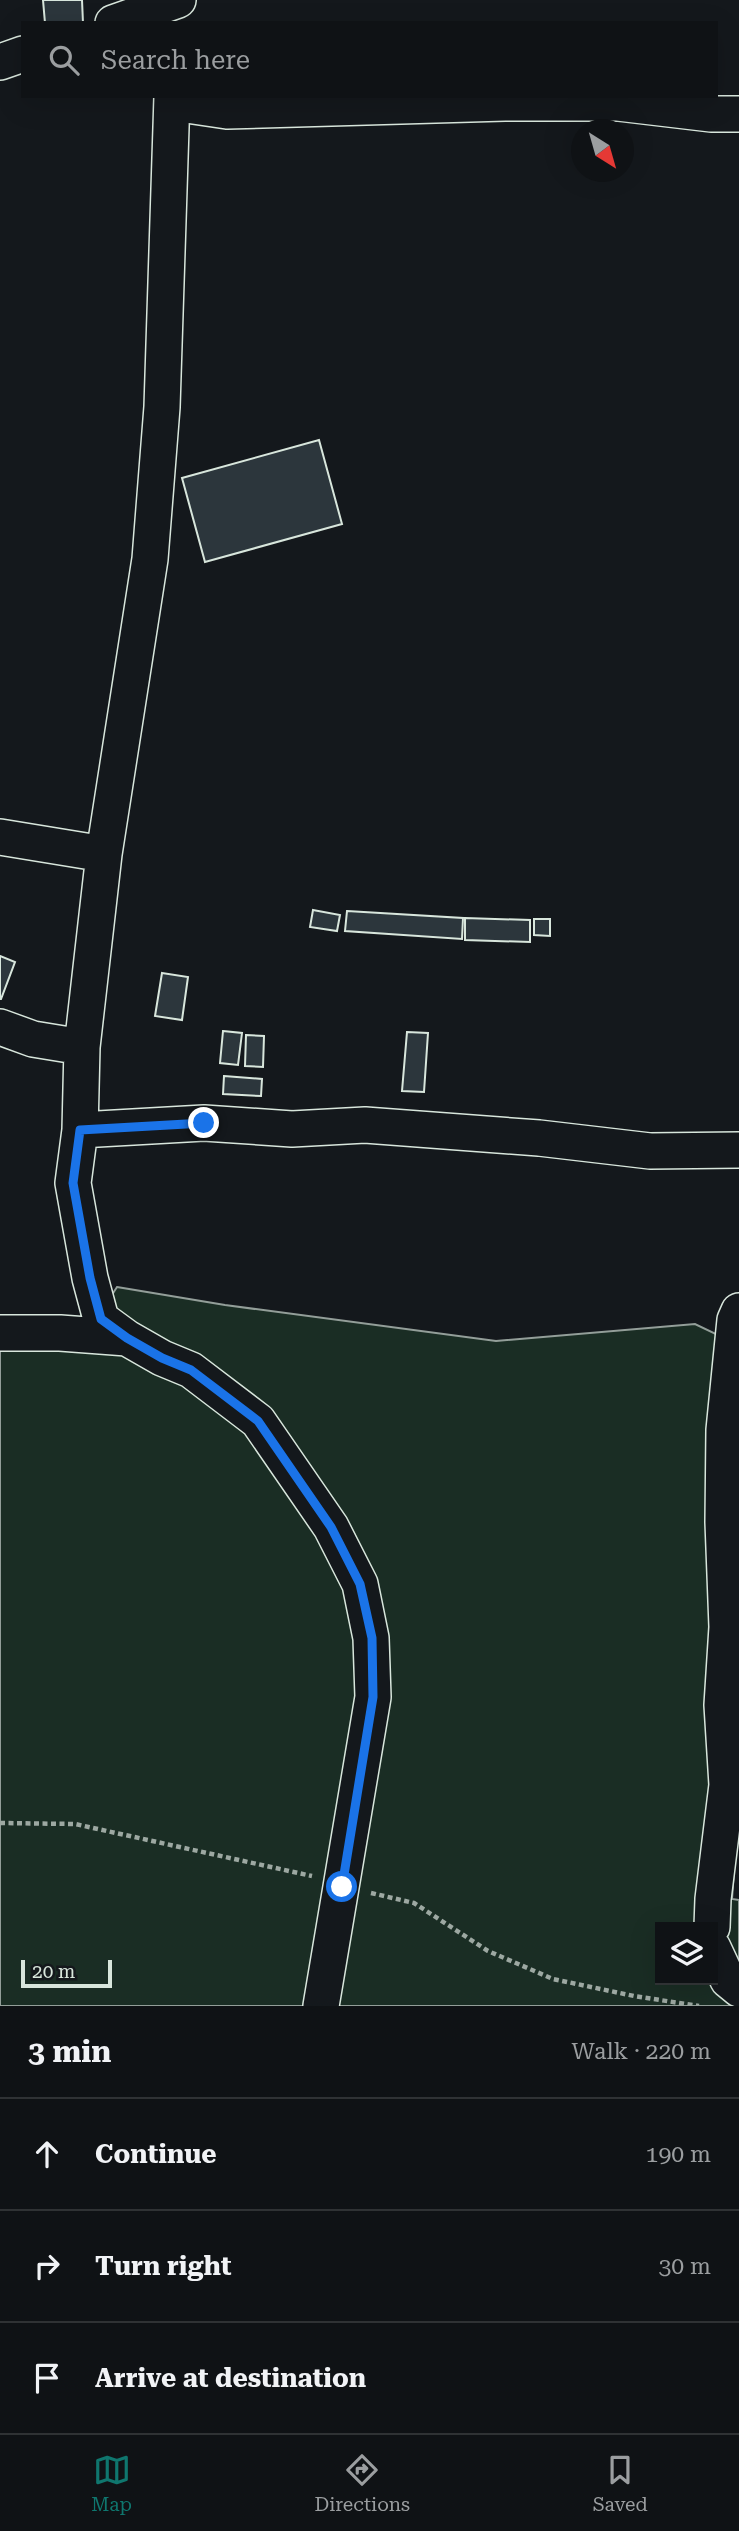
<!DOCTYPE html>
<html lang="en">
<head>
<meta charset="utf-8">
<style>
	:root { --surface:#0f1215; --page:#181b1e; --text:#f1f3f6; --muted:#9b9ea0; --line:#2f3234; --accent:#0f766e }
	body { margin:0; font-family:"Roboto Serif",serif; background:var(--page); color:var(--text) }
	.controls { position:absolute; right:21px; bottom:21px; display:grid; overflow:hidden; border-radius:0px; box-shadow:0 7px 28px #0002 }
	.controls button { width:63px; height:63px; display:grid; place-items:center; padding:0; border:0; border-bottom:2px solid var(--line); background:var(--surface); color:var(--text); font:35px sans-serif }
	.compass { position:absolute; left:571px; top:119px; width:63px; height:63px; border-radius:50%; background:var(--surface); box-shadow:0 7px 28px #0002; rotate:143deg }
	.scale { position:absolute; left:21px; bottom:18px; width:91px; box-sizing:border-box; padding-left:7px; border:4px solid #d8e6dc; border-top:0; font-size:19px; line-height:24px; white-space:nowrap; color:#d8e6dc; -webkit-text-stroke:5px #14181c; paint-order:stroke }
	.stop { position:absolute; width:21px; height:21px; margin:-16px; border:5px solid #1a73e8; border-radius:50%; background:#fff }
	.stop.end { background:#1a73e8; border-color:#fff; box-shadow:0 2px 7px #0008 }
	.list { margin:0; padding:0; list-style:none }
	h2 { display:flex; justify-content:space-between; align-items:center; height:91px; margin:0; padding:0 28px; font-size:30px }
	h2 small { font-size:23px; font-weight:400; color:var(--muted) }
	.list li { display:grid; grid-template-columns:46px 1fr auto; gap:21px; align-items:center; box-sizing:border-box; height:112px; padding:0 28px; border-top:2px solid var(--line) }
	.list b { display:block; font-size:26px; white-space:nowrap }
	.list em { font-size:23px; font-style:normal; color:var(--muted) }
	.icon { flex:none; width:38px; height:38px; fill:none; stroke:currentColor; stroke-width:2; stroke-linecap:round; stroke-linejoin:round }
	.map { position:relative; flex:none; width:739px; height:2006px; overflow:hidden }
	.search { position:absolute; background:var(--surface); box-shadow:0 7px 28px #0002; left:21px; right:21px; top:21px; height:77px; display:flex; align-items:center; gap:18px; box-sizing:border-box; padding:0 24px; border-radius:0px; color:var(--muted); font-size:26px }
	.sheet { height:427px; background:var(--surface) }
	nav { display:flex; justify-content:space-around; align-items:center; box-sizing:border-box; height:98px; border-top:2px solid var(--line); background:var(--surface); font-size:19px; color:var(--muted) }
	nav a { display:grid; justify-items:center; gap:4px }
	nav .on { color:var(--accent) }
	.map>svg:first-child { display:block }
</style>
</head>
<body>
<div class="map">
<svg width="739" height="2006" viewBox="0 0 739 2006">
	<rect width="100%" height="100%" fill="#14181c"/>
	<path fill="#1a2d24" stroke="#939e99" stroke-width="2" fill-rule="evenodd" d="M117,1287L225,1305L496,1341L695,1324L739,1345L738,1816L732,1899L739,1900V2006H0V1342L75,1352ZM660,1927H713V1980H660Z"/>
	<path fill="#2c363c" stroke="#d8e6dc" stroke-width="2" d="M43,0H82L83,23H45Z
		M319,440L342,524L205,562L182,478Z
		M313,910L340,915L337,931L310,927Z
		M347,911L463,918L462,939L345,931Z
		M465,918L530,920V942L465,940Z
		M534,919H550V936L534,935Z
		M0,956L15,962L1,999H0Z
		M162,973L188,977L182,1020L155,1016Z
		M223,1031L242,1033L238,1065L220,1063Z
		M407,1032L428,1033L424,1092L402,1091Z
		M246,1035L264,1036L263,1067L245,1066Z
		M224,1076L262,1079L261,1096L223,1094Z"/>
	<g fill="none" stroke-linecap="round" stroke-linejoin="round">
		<g stroke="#d8e6dc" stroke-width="38">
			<path id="minor" d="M113,23L178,0
				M0,62L23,54
				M172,96L162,407L150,559L104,854L82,1047L80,1130L73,1183L90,1278L101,1319L127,1338L162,1358L191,1370L258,1421L331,1527L360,1584L371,1638L373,1697L321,2006
				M173,103L227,111L505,103H618L711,114H739
				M0,837L104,854
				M0,1027L33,1039L82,1047
				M80,1130L204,1123L292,1129L365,1125L539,1138L650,1151L739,1150
				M0,1333H60L127,1338
				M712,1927L713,1899L727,1785L722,1705L727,1627L723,1522L724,1430L735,1320L739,1311
				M713,1948L728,1980L739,1989"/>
		</g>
		<path stroke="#9da8a2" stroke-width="4.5" stroke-dasharray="5 3.5" stroke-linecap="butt" d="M0,1823L75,1824L312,1876
			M371,1893L414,1903L488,1951L553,1979L634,1996L699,2006"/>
		<use href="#minor" stroke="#14181c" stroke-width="35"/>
	</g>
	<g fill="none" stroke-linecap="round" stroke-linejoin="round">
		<path stroke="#1a73e8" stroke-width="9" d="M204,1123L80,1130L73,1183L90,1278L101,1319L127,1338L162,1358L191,1370L258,1421L331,1527L360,1584L372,1638L373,1697L342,1887"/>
	</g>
</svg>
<div class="controls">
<button><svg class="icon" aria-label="layers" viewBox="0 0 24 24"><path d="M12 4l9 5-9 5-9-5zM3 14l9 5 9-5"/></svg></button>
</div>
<svg class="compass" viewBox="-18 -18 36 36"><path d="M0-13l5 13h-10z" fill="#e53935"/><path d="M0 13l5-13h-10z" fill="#9b9ea0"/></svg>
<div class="scale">20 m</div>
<div class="stop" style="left:342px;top:1887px"></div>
<div class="stop end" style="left:204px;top:1123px"></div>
<div class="search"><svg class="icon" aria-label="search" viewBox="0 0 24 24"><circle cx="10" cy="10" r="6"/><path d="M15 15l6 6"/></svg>Search here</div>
</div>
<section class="sheet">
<h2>3 min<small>Walk · 220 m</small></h2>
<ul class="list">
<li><svg class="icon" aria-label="ahead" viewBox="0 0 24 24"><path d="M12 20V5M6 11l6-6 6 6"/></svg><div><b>Continue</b></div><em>190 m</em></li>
<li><svg class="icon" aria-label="right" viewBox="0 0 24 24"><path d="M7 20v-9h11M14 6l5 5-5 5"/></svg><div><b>Turn right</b></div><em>30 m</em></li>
<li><svg class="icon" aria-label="arrive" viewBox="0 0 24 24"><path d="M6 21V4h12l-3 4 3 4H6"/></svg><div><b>Arrive at destination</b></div></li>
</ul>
</section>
<nav>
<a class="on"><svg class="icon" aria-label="map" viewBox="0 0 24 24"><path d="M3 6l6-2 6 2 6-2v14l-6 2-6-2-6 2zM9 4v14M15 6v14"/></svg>Map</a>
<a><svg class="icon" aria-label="directions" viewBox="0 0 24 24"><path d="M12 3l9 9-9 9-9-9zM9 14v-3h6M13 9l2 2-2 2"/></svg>Directions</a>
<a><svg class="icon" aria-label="saved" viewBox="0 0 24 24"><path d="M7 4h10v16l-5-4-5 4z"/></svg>Saved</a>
</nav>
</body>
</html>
